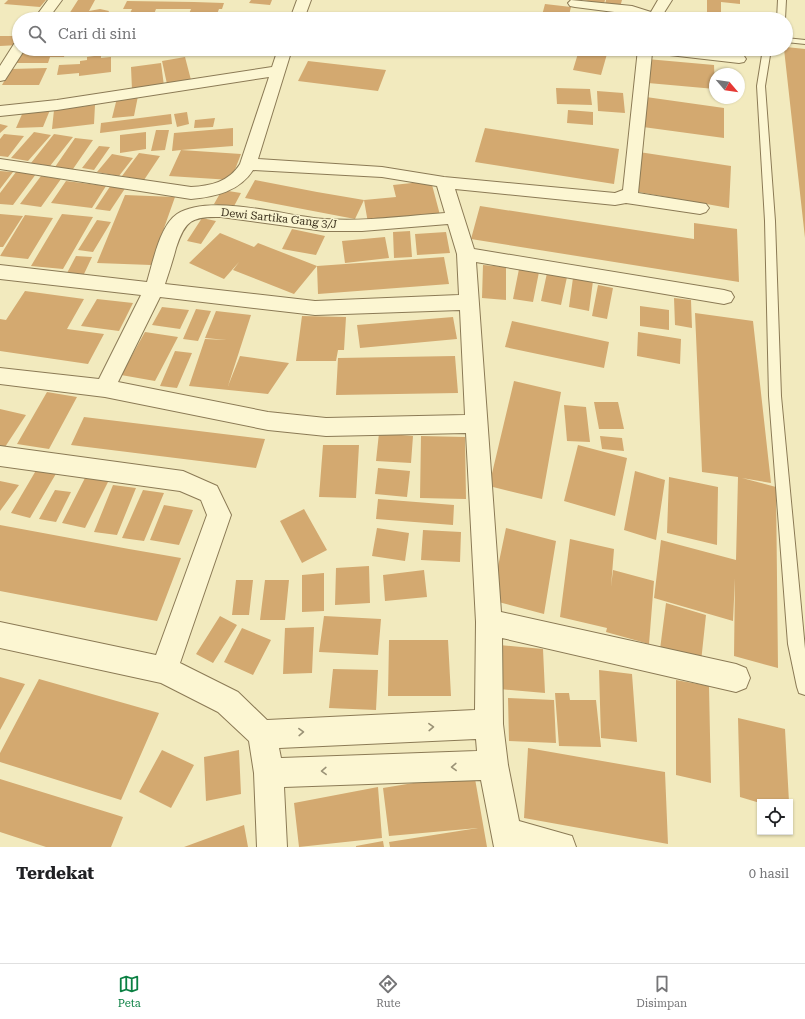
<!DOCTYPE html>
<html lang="id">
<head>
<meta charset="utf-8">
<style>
	:root { --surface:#fff; --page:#f2f2f2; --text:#202124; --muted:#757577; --line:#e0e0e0; --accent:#0b8043 }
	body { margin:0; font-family:"Roboto Serif",serif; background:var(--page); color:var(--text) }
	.controls { position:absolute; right:12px; bottom:12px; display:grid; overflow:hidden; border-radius:0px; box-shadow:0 1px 3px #0004 }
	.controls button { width:36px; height:36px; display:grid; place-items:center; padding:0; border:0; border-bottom:1px solid var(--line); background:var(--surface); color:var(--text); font:20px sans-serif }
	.compass { position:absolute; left:709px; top:68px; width:36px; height:36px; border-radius:50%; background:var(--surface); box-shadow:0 1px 3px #0004; rotate:119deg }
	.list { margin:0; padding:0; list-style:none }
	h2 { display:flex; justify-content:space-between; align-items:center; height:52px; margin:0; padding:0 16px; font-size:17px }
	h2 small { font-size:13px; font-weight:400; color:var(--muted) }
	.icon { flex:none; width:22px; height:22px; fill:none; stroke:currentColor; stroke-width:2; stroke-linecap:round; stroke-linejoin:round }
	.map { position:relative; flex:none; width:805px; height:847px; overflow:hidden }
	.search { position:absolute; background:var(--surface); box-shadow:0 1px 3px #0004; left:12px; right:12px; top:12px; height:44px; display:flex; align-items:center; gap:10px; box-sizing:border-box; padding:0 14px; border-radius:22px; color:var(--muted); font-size:15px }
	.sheet { height:116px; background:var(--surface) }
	nav { display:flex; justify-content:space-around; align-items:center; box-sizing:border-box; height:56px; border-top:1px solid var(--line); background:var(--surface); font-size:11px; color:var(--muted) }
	nav a { display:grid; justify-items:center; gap:2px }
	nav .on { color:var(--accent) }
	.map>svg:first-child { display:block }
</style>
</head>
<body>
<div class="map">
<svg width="805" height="847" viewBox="0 0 805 847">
	<rect width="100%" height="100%" fill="#f2eabe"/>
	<path fill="#d3a970" d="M8,0H46L40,7L4,4Z
		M78,0H95L89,11L100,9L109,11L105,19H84L87,15L69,14Z
		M251,0H272L270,5L249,3Z
		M583,0H605L604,4Z
		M606,0H622L620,7L605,5Z
		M707,0H740V4L721,2V19H707Z
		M127,1L194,2L224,3L222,9H219L217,14H189L191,9H156L152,19H127L132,9H123Z
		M545,4L571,7L568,19H541Z
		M611,13L644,17V19H610Z
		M0,36H19V45L0,46Z
		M786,47L805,49V238L784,49Z
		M24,49H66L64,57H50L48,63H16Z
		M703,49H722V52L703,50Z
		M579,50L607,54L601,75L573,70Z
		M101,55V58L111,57V72L79,76V73L57,75L59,65L80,64V61L87,60V57Z
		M185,57L191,80L167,84L162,61Z
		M647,59L714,65L715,89L648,83Z
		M308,61L386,70L378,91L298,81Z
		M161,63L164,86L132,90L131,67Z
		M47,68L39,85H2L11,69Z
		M556,88L590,89L592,105L557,104Z
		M597,91L623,93L625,113L598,111Z
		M138,96L134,116L112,118L117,98Z
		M646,97L724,108V138L643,127Z
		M95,105L94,124L52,129L54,110Z
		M50,110L43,127L16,128L23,112Z
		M568,110L593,112V125L567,123Z
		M187,112L189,124L177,127L174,114Z
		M171,114L172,124L100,133L101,123Z
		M215,118L213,127L194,128L195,120Z
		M0,124L8,126L0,133Z
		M233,128V146L181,150L241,154L231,180L169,176L181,150L172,151L174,133Z
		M485,128L619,149L614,184L475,162Z
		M156,130H169L165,150L151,151Z
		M34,132L51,135L28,161L11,158Z
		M146,132V149L120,153V135Z
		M4,134L24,136L8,157L0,156V139Z
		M54,134L73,137L50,166L31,163Z
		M75,138L93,140L73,169L55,167Z
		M99,146L110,147L94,170L82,168Z
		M639,152L731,166L729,208L633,191Z
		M139,153L160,156L144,180L122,176Z
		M112,154L133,158L119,176L97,172Z
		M0,171L13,172L0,189Z
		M16,172L36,174L13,205L0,204V193Z
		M41,176L61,179L41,207L20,204Z
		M255,180L317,192L364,200L355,219L245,198Z
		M66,181L106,186L92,208L51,203Z
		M431,181L440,215L368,223L364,200L396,197L393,185Z
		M111,185L126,187L110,211L95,209Z
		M222,190L241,193L233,208L214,204Z
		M125,195L175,197L151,265L97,263Z
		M480,206L694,239V223L737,229L739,282L471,239Z
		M0,214L23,216L3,247H0Z
		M62,214L93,217L63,269L31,266Z
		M25,215L53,218L28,259L0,256Z
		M202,218L216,221L201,244L187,241Z
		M97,220L111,222L93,252L78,250Z
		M292,229L325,236L316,255L282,249Z
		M410,231L412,257L394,258L393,232Z
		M446,232L450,253L417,255L415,234Z
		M220,233L254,247L258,243L317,266L294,294L233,270L239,262L224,279L189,263Z
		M385,237L389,258L345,263L342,241Z
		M76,256L92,257L84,274L67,273Z
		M444,257L449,284L318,294L317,266Z
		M483,265L506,267V300L482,298Z
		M519,269L539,272L533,302L513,299Z
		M547,273L567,277L561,305L541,301Z
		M573,278L593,281L589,311L569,307Z
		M598,285L613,288L607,319L592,316Z
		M25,291L84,299L67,329L104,334L88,364L0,351V319L6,320Z
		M674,298L691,300L692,328L675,325Z
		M97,299L133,303L119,331L81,326Z
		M640,306L669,310V330L640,326Z
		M162,307L189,310L180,329L152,325Z
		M196,309L211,311L198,341L183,339Z
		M216,311L251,315L228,386L240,356L289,363L268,394L189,386L205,339L227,340L205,338Z
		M695,313L753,321L771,483L742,478L776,487L778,668L734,656L735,578L733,621L654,598L661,540L736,560L738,477L702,472Z
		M302,316L346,317L344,350H338L336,361H296Z
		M453,317L457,339L360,348L357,325Z
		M512,321L609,342L604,368L505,347Z
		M145,332L178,337L155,381L121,375Z
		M638,332L681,339L680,364L637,356Z
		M175,351L192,353L177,388L160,386Z
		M455,356L458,393L336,395L338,358Z
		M514,381L561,392L542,499L489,486Z
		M47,392L77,397L49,449L17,444Z
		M594,402H618L624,429H599Z
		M564,405L586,407L590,442L567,441Z
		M0,409L26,415L5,447L0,446Z
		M84,417L158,426L265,439L256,468L71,445Z
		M379,433L413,436L411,463L376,461Z
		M421,436L465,437L466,499L420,498Z
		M600,436L622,438L624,451L602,449Z
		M323,445H359L356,498L319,497Z
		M578,445L627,458L615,516L564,501Z
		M38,467L57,472L30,518L11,513Z
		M378,468L410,471L407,497L375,494Z
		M635,471L665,480L656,540L624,530Z
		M86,476L109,480L85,528L62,523Z
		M669,477L718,487L717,545L667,533Z
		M0,481L19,485L0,511Z
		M113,485L136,488L117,535L94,532Z
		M55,490L71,492L56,522L39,519Z
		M143,490L164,493L144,541L122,538Z
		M378,499L454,505L453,525L376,519Z
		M164,505L193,510L179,545L150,540Z
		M304,509L327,550L302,563L280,521Z
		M0,525L129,549L181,558L157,621L0,591Z
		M377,528L409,533L405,561L372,556Z
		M506,528L556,541L544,614L491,600Z
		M423,530L461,532L460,562L421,560Z
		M570,539L614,549L611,587L613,570L654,581L649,644L606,632L607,628L560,617Z
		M369,566L370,603L335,605L336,568Z
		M424,570L427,597L385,601L383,575Z
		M324,573V611L302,612V575Z
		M236,580H253L249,615H232Z
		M265,580H289L285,620H260Z
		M666,603L706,615L700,671L659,657Z
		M220,616L237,625L213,663L196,654Z
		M324,616L381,619L378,655L319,652Z
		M314,627L312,673L283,674L285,628Z
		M242,628L271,640L253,675L224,662Z
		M389,640H448L451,696H388Z
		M499,645L543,649L545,693L499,689Z
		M333,669L378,670L376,710L329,708Z
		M599,670L632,674L637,742L601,738Z
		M0,677L25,684L0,730Z
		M39,679L159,713L121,800L0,762V753Z
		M676,680L709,686L711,783L676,775Z
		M555,693H569L570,700H596L601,747L559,746Z
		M508,698L554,700L556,743L509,741Z
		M738,718L785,729L789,802L760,803L740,797Z
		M528,748L665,772L668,844L524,818Z
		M162,750L194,765L171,808L139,792Z
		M239,750L241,794L206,801L204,757Z
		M474,773L487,847H390L389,842L478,828L389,836L383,788Z
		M0,779L123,817L111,847H46L0,832Z
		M378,787L382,838L299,847L294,803Z
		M244,825L248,847H184Z
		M383,841L384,847H356V846Z"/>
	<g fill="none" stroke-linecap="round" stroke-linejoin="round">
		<g stroke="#8b7a55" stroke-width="2">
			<path id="lane" d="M778,0H786L785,19H777Z
				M786,38L805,40V44L786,42Z
				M763,49H771L765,86L775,221L781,396L805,649V695L799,693L797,687L788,644L769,396L765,221L757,86Z"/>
		</g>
		<g stroke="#8b7a55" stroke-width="2">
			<path id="street" d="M48,0H62L48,19H34Z
				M297,0H311L304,19H290Z
				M571,0L632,6L651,12L658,0H672L660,19H646L630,14L575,7L570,6L568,3Z
				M19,43V49H25L5,80L0,81V66L14,44Z
				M278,49H292L258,159L382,167L444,177L615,193L623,190L638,49H690L739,55L744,56L746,59L744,62L739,63L652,53L638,193L706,204L709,208L706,212L700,214L626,203L615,205L455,189L474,249L724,290L731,292L734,297L731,302L724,304L476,262L501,612L736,664L746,668L750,678L746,688L736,692L502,638L503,724L508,765L519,821L572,836L576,847H494L481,780L284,787L287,847H257L254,773L249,741L218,712L161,683L0,648V622L156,655L207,515L201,500L180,491L0,466V446L183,471L217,486L231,515L180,663L238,692L267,720L475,710L476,622L466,433L326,436L268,430L105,397L0,384V368L99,379L141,295L0,279V265L147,282C153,262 160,225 177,214C210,193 285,216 324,219C363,222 405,216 445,213L437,186L382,177L253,170C240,191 215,197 191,199L0,169V159L191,187C210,186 229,182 240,164L269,77L57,110L0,116V106L57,100L272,67ZM221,217L324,231H362L448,224L457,254L459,295L315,301L165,284C169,272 173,260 176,248C185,221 191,216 221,217ZM160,297L315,315L460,310L465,415L326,418L268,412L118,382ZM476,739L477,751L281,758L279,748Z"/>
		</g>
		<use href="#lane" fill="#fcf6d2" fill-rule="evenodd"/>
		<use href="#street" fill="#fcf6d2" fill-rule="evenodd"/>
	</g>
	<defs><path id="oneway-chevron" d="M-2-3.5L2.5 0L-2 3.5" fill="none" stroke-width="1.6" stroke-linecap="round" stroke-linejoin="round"/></defs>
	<g stroke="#9a9276">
		<use href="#oneway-chevron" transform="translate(431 727) rotate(-2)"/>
		<use href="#oneway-chevron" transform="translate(301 732) rotate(-2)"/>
		<use href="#oneway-chevron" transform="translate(454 767) rotate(178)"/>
		<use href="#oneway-chevron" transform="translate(324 771) rotate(178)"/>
	</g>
	<g text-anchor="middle" stroke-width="3" stroke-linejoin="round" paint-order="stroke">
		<g font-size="11" fill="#392e1b" stroke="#f8f3ce">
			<text transform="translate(279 218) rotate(6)" y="4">Dewi Sartika Gang 3/J</text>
		</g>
	</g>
</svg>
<div class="controls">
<button><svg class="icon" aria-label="locate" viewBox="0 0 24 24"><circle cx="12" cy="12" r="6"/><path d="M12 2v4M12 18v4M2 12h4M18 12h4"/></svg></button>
</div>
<svg class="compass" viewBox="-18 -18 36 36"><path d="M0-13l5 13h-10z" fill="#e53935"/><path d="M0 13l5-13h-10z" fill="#757577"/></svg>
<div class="search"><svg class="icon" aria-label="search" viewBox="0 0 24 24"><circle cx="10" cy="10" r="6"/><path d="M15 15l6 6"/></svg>Cari di sini</div>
</div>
<section class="sheet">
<h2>Terdekat<small>0 hasil</small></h2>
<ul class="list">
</ul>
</section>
<nav>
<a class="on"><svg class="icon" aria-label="map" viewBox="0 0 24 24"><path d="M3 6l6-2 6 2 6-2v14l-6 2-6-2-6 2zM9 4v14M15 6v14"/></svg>Peta</a>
<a><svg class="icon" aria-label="directions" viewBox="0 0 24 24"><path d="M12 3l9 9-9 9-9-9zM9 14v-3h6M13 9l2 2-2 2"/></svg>Rute</a>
<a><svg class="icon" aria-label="saved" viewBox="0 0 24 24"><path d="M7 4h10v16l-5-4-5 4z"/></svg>Disimpan</a>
</nav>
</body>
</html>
